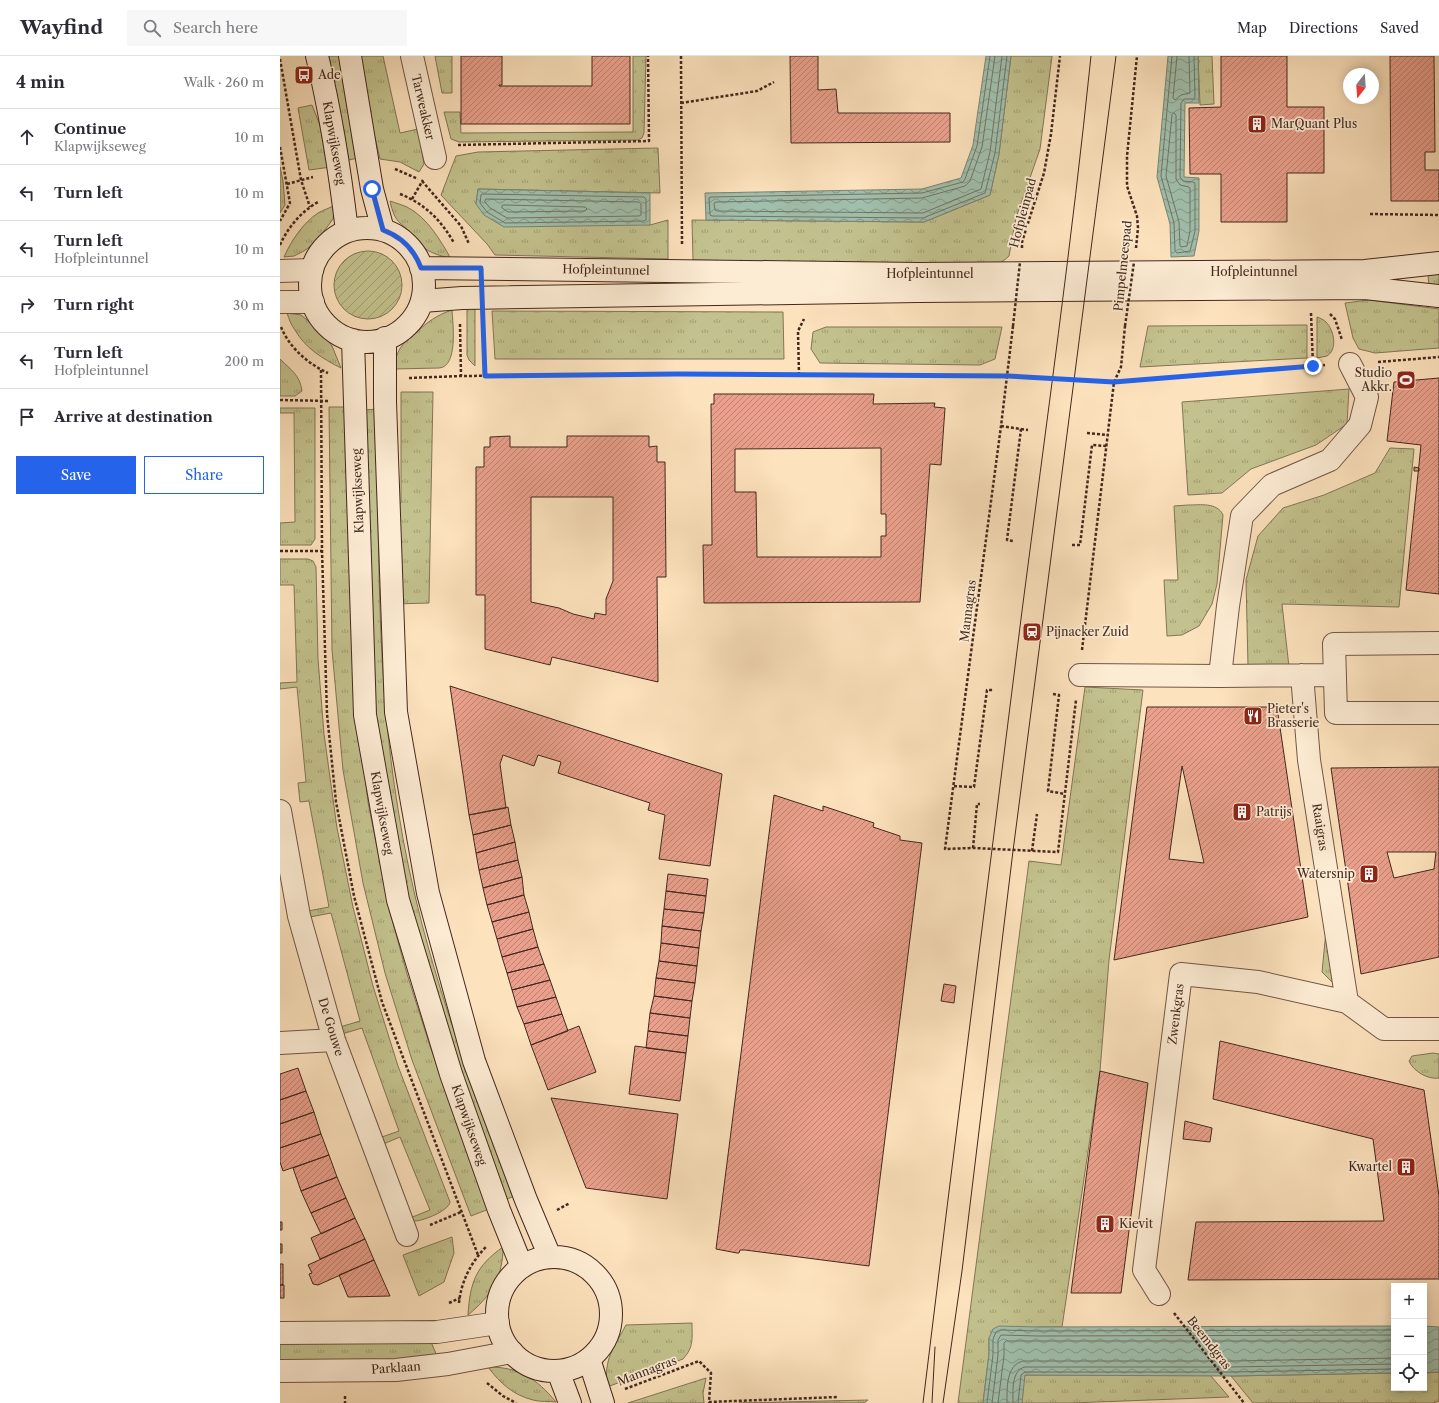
<!DOCTYPE html>
<html lang="en">
<head>
<meta charset="utf-8">
<style>
	:root { --surface:#fff; --page:#f7f7f7; --text:#2b2b33; --muted:#7c7c81; --line:#e1e1e2; --accent:#2563eb }
	body { margin:0; font-family:"Libre Caslon Text",serif; background:var(--page); color:var(--text) }
	.controls { position:absolute; right:12px; bottom:12px; display:grid; overflow:hidden; border-radius:0px; box-shadow:0 2px 10px #0003 }
	.controls button { width:36px; height:36px; display:grid; place-items:center; padding:0; border:0; border-bottom:1px solid var(--line); background:var(--surface); color:var(--text); font:20px sans-serif }
	.compass { position:absolute; left:1063px; top:12px; width:36px; height:36px; border-radius:50%; background:var(--surface); box-shadow:0 2px 10px #0003; rotate:197deg }
	.stop { position:absolute; width:12px; height:12px; margin:-9px; border:3px solid #2563eb; border-radius:50%; background:#fff }
	.stop.end { background:#2563eb; border-color:#fff; box-shadow:0 1px 4px #0008 }
	.list { margin:0; padding:0; list-style:none }
	h2 { display:flex; justify-content:space-between; align-items:center; height:52px; margin:0; padding:0 16px; font-size:17px }
	h2 small { font-size:13px; font-weight:400; color:var(--muted) }
	.list li { display:grid; grid-template-columns:26px 1fr auto; gap:12px; align-items:center; box-sizing:border-box; height:56px; padding:0 16px; border-top:1px solid var(--line) }
	.list b { display:block; font-size:15px; white-space:nowrap }
	.list p { margin:0; font-size:13px; white-space:nowrap; color:var(--muted) }
	.list em { font-size:13px; font-style:normal; color:var(--muted) }
	.actions { display:flex; gap:8px; padding:12px 16px }
	.actions a { flex:1; padding:9px 0; border:1px solid var(--accent); border-radius:0px; text-align:center; font-size:14px; color:var(--accent) }
	.actions .main { background:var(--accent); color:#fff }
	.icon { flex:none; width:22px; height:22px; fill:none; stroke:currentColor; stroke-width:2; stroke-linecap:round; stroke-linejoin:round }
	.map { position:relative; flex:none; width:1159px; height:1347px; overflow:hidden }
	header { display:flex; align-items:center; gap:24px; box-sizing:border-box; height:56px; padding:0 20px; background:var(--surface); border-bottom:1px solid var(--line) }
	header strong { font-size:19px }
	nav { display:flex; gap:22px; margin-inline-start:auto; font-size:14px }
	.search { width:280px; height:36px; background:var(--page); display:flex; align-items:center; gap:10px; box-sizing:border-box; padding:0 14px; border-radius:0px; color:var(--muted); font-size:15px }
	main { display:flex }
	aside { flex:1; background:var(--surface) }
	.map>svg:first-child { display:block }
</style>
</head>
<body>
<header>
<strong>Wayfind</strong>
<div class="search"><svg class="icon" aria-label="search" viewBox="0 0 24 24"><circle cx="10" cy="10" r="6"/><path d="M15 15l6 6"/></svg>Search here</div>
<nav><a>Map</a><a>Directions</a><a>Saved</a></nav>
</header>
<main>
<aside>
<h2>4 min<small>Walk · 260 m</small></h2>
<ul class="list">
<li><svg class="icon" aria-label="ahead" viewBox="0 0 24 24"><path d="M12 20V5M6 11l6-6 6 6"/></svg><div><b>Continue</b><p>Klapwijkseweg</p></div><em>10 m</em></li>
<li><svg class="icon" aria-label="left" viewBox="0 0 24 24"><path d="M17 20v-9H6M10 6l-5 5 5 5"/></svg><div><b>Turn left</b></div><em>10 m</em></li>
<li><svg class="icon" aria-label="left" viewBox="0 0 24 24"><path d="M17 20v-9H6M10 6l-5 5 5 5"/></svg><div><b>Turn left</b><p>Hofpleintunnel</p></div><em>10 m</em></li>
<li><svg class="icon" aria-label="right" viewBox="0 0 24 24"><path d="M7 20v-9h11M14 6l5 5-5 5"/></svg><div><b>Turn right</b></div><em>30 m</em></li>
<li><svg class="icon" aria-label="left" viewBox="0 0 24 24"><path d="M17 20v-9H6M10 6l-5 5 5 5"/></svg><div><b>Turn left</b><p>Hofpleintunnel</p></div><em>200 m</em></li>
<li><svg class="icon" aria-label="arrive" viewBox="0 0 24 24"><path d="M6 21V4h12l-3 4 3 4H6"/></svg><div><b>Arrive at destination</b></div></li>
</ul>
<div class="actions"><a class="main">Save</a><a>Share</a></div>
</aside>
<div class="map">
<svg width="1159" height="1347" viewBox="0 0 1159 1347">
	<defs>
		<pattern id="grass-tufts" width="24" height="20" patternUnits="userSpaceOnUse"><rect width="24" height="20" fill="#c3c28e"/><path d="M3 7l-1-3M5 7V3M7 7l1-3M15 17l-1-3M17 17v-4M19 17l1-3" fill="none" stroke="#a09e73"/></pattern>
		<pattern id="garden-furrows" width="10" height="10" patternUnits="userSpaceOnUse"><rect width="10" height="10" fill="#c3c28e"/><path d="M-1 1l2-2M0 10L10 0M9 11l2-2" fill="none" stroke="#a09e73"/></pattern>
		<pattern id="water-waves" width="16" height="10" patternUnits="userSpaceOnUse"><rect width="16" height="10" fill="#a0bfac"/><path d="M0 5q4-4 8 0t8 0" fill="none" stroke="#849b8b"/></pattern>
		<pattern id="building-hatch" width="6" height="6" patternUnits="userSpaceOnUse"><rect width="6" height="6" fill="#eaa08c"/><path d="M-1 1l2-2M0 6l6-6M5 7l2-2" fill="none" stroke="#bf8272"/></pattern>
	</defs>
	<rect width="100%" height="100%" fill="#fce2bd"/>
	<filter id="stains"><feTurbulence type="fractalNoise" baseFrequency=".005" numOctaves="4"/><feColorMatrix values="0 0 0 0 .2 0 0 0 0 .09 0 0 0 0 .02 0 0 0 .5 -.17"/></filter>
	<radialGradient id="worn" r=".72"><stop offset=".6" stop-color="#630" stop-opacity="0"/><stop offset="1" stop-color="#630" stop-opacity=".3"/></radialGradient>
	<path fill="url(#grass-tufts)" stroke="#847556" d="M49,0H61L78,102L69,104Z
		M76,0H103L120,77L138,73L144,108L139,116L120,106L100,103Z
		M155,0H172V37H162Z
		M353,0H366L364,77L362,82L358,84L179,86L171,83L164,56H180L181,77L353,76Z
		M731,0H772L760,93L736,162L729,200L721,207L518,206L413,204L412,164L644,166L710,139L719,98Z
		M918,0H932L934,48L920,49Z
		M32,49L48,90L51,111L29,114L18,52Z
		M378,92L380,137L198,133L196,148L370,169L388,164V203L215,199L207,188L161,139L176,100L198,96Z
		M0,111L3,125L5,149L0,157Z
		M110,145C116,147 122,149 127,151C147,161 161,185 171,203C162,200 149,197 142,190C139,187 137,183 134,180C120,165 115,168 110,145Z
		M55,149L53,163L36,186L24,195L14,200L4,201C11,185 23,167 38,157C43,154 50,152 55,149Z
		M1159,218V231L1149,230L1148,219Z
		M1089,244L1159,253V292L1095,297L1079,293L1073,282L1065,247Z
		M195,252V310L189,304L187,299V253Z
		M172,254C173,269 178,311 159,312L114,313C115,302 118,293 126,285C129,282 133,280 136,277C147,266 157,259 172,254Z
		M212,255L503,256L504,303H215Z
		M7,257L21,259L43,277L52,290L61,312C43,303 25,292 15,274C11,269 9,263 7,257Z
		M1037,261C1040,262 1044,264 1046,266C1054,274 1058,293 1047,300C1044,301 1040,301 1037,302Z
		M1027,269V302L860,311L868,270Z
		M546,271H722L715,303L700,309L540,307L531,293L533,276Z
		M0,303C11,314 20,319 22,335L15,340H0Z
		M1069,333L1067,368L1036,389L971,413L942,437L908,439L902,346Z
		M121,336H153L149,547L115,548L114,447H121Z
		M49,351H66L77,652L88,746L109,853L127,918L150,990L209,1153L191,1160L132,1004L105,917L83,827L63,714L52,594Z
		M0,352H35V483L31,489H0V467L15,466L14,357H0Z
		M97,353C99,487 96,621 118,753C130,831 151,907 176,981C195,1034 216,1087 235,1140L224,1144L141,911L97,694L84,354Z
		M1110,392L1134,393L1119,551L1002,548L1009,611L968,610L966,524L978,480L1003,452L1044,439L1095,417Z
		M908,449C920,449 937,446 943,459L937,528L932,548L919,570L902,579L887,580L884,524H898L894,450Z
		M0,503H28L33,505L36,511L38,603L44,678L57,772L73,851L93,930L118,1010L170,1146C169,1155 141,1166 133,1165L130,1162L150,1154L120,1081L101,1089L99,1082L119,1075L82,972L62,978L60,971L80,965L51,857L30,861L28,855L49,851L29,745L20,746L18,727L26,726L17,631L0,633V627L17,626L14,529H0Z
		M805,631L863,634L829,904L820,1015L782,1271H758L709,1282V1298L703,1347H678L749,805L781,809Z
		M1046,875L1053,927L1042,916Z
		M1153,997L1159,998V1022C1148,1024 1133,1015 1129,1005L1132,1000Z
		M172,1181L174,1197L164,1226L139,1240L123,1199Z
		M223,1191C223,1221 211,1240 188,1259C190,1226 196,1210 223,1191Z
		M412,1267C412,1283 414,1291 403,1303L327,1331C324,1302 333,1293 346,1269Z
		M0,1286H151L157,1300L120,1305H0Z
		M208,1311C239,1311 256,1322 276,1346C269,1345 260,1346 253,1344C233,1339 220,1327 208,1311Z
		M1159,1316V1345L1153,1347H973L951,1320L1114,1317V1332H1144V1317Z
		M744,1319H930L949,1341L790,1347H742Z
		M426,1322L423,1337L424,1347H348Z
		M588,1344L584,1347H459Z"/>
	<path fill="url(#garden-furrows)" stroke="#847556" d="M54 229a34 34 0 1 1 68 0a34 34 0 1 1-68 0Z"/>
	<path fill="url(#water-waves)" stroke="#7b8373" d="M706,0H731L719,98L710,139L644,166L426,164L425,137L642,133L681,122L693,89Z
		M888,0H918L919,47H905L904,121L919,122V175L914,200L891,201L890,168L877,121Z
		M198,133L370,137V169L224,171L204,159L196,148Z
		M719,1270L758,1271L1114,1270V1317L951,1320L745,1319L742,1347H703L709,1298V1282L713,1273Z
		M1144,1270L1159,1271V1316L1144,1317Z"/>
	<g fill="none" stroke-linecap="round" stroke-linejoin="round">
		<path stroke="#727465" stroke-width="1" d="M710,0L697,90L685,123L683,126L642,137L431,141L429,142L430,159L432,160L643,162L705,137L715,97L727,0
			M715,0L702,91L690,125L685,130L642,142L436,146L434,147L435,154L437,155L643,157L701,133L710,96L722,0
			M892,0L881,120L894,167L895,195L897,197L910,195L915,175V127L913,126L903,125L900,121L901,47L904,43H914L915,41L914,0
			M897,0L893,42L895,44L901,39L910,37L909,0
			M894,57L896,59V123L900,129L909,131L910,133V175L907,190L901,191L900,190L899,166L886,120L892,59Z
			M203,138L364,141L366,143V164L364,165L225,167L207,156L200,147L201,139Z
			M206,143L359,146L361,148V159L359,160L227,162L210,152L205,146Z
			M224,149L305,151L307,153L305,155L228,156L222,152V150Z
			M707,1347L713,1299V1283L716,1276L720,1274L758,1275L1114,1274
			M712,1347L718,1299V1284L721,1279L758,1280L1114,1279
			M718,1347L724,1300V1287L726,1285H1114
			M727,1347C727,1332 726,1309 743,1305H952L1114,1302
			M733,1347C733,1336 731,1314 745,1311H951L1114,1308
			M738,1347L741,1319L745,1316H951L1114,1313"/>
	</g>
	<path fill="url(#building-hatch)" stroke="#44281e" fill-rule="evenodd" d="M181,0H222V29H219V30H312V0H350V68H181Z
		M510,0H538V34L556,33L558,57H670V86L511,87Z
		M941,0H1007V51H1044V117H1007V166H941V118H910L909,52L941,51Z
		M1110,0H1154L1155,96H1145V114H1159V145H1111Z
		M1159,322V538L1126,534L1141,389L1107,385L1114,326Z
		M434,338H594L593,348L655,347L654,351L665,352L661,409L650,408L640,546L424,547L423,489H432L431,348H434ZM601,392V458H606V480H601V501H477L476,436H455V393Z
		M230,380V391H287V380H369V391L377,390V406H385L386,521H377L378,626L272,601L270,609L205,593V539H196V411H204V391H210V381ZM251,441H333V525L326,543V559L315,557L314,563L293,558L279,552L251,546Z
		M1134,411L1139,412V415H1134Z
		M170,630L442,718L430,810L379,803L385,759L368,754L370,747L278,717L281,706L258,699L254,710L223,699L220,708L226,752L189,759Z
		M867,651H997L1028,861L834,904ZM902,710L924,807L889,803Z
		M1159,711V901L1081,918L1051,712ZM1107,796H1156L1154,813L1114,822Z
		M494,739L543,755V750L594,767L593,771L620,780V784L642,787L589,1210L465,1194H460L459,1197H457L436,1193Z
		M228,751L231,769L193,779L189,759Z
		M231,769L235,786L196,797L193,779Z
		M235,786L238,804L199,814L196,797Z
		M238,804L242,821L203,832L199,814Z
		M388,818L428,823L426,840L386,835Z
		M242,821L244,839L207,849L203,832Z
		M386,835L426,840L424,857L384,853Z
		M244,839L249,856L212,866L207,849Z
		M384,853L424,857L421,875L382,870Z
		M249,856L253,873L217,883L212,866Z
		M382,870L421,875L419,892L381,887Z
		M253,873L258,891L222,901L217,883Z
		M381,887L419,892L417,910L379,905Z
		M258,891L264,908L227,917L222,901Z
		M379,905L417,910L415,927L376,922Z
		M264,908L270,924L232,934L227,917Z
		M376,922L415,927L412,945L374,940Z
		M270,924L276,941L237,951L232,934Z
		M664,928L676,930L674,947L661,945Z
		M374,940L412,945L410,962L370,957Z
		M276,941L282,958L244,968L237,951Z
		M370,957L410,962L408,980L368,975Z
		M282,958L288,975L251,989L244,968Z
		M299,970L316,1016L268,1034L251,989Z
		M368,975L408,980L406,997L366,992Z
		M940,985L1144,1034L1159,1140V1223L908,1224L916,1166L1104,1165L1093,1083L933,1043Z
		M355,990L406,997L400,1045L349,1038Z
		M18,1012L26,1035L0,1044V1018Z
		M820,1015L868,1027L841,1237H791Z
		M26,1035L34,1056L0,1068V1044Z
		M271,1042L398,1058L387,1143L306,1132Z
		M34,1056L41,1078L0,1092V1068Z
		M905,1065L932,1072L930,1086L903,1083Z
		M41,1078L49,1099L3,1115L0,1106V1092Z
		M49,1099L57,1121L21,1135L13,1112Z
		M57,1121L66,1142L31,1157L21,1135Z
		M66,1142L75,1162L41,1178L31,1157Z
		M75,1162L85,1183L40,1203L31,1182Z
		M0,1166H2V1174H0Z
		M85,1183L94,1204L38,1229L33,1228L29,1218L32,1217L28,1209Z
		M0,1188H2V1197H0Z
		M94,1204L110,1240L68,1241L59,1219Z
		M0,1208H3V1229H0Z
		M0,1229H4V1242H0Z"/>
	<g fill="none" stroke-linecap="round" stroke-linejoin="round">
		<g stroke="#725646" stroke-width="24">
			<path id="street" d="M132,0L155,102
				M0,215L32,214
				M0,246H33
				M1159,587L1054,588L1056,657H1159
				M800,619L940,620L1055,619
				M1022,619L1029,704L1067,946
				M940,620L948,550L962,460L992,429L1050,404L1080,369L1087,341L1070,308
				M0,755L19,860L54,984L127,1179
				M0,987L54,984
				M879,1238L864,1214L901,918L978,926L1067,946L1104,973H1159
				M0,1277L157,1276L218,1267
				M0,1315L116,1314L168,1308L232,1296"/>
		</g>
		<g stroke="#44281e" stroke-width="24">
			<path id="secondary" d="M37,0C51,58 60,116 67,175
				M70,0L92,133L103,174
				M30 229a57 57 0 1 1 114 0a57 57 0 1 1-114 0Z
				M141,212L638,218L1085,215L1159,207
				M142,245L182,242L638,235L1085,232L1159,240
				M105,282V346L116,656L148,837L194,1005L246,1144L270,1201
				M73,284L85,659L118,844L171,1018L219,1154L242,1211
				M217 1258a57 57 0 1 1 114 0a57 57 0 1 1-114 0Z
				M309,1303L323,1347
				M278,1315L290,1347"/>
		</g>
		<path stroke="#44281e" stroke-width="2.5" stroke-dasharray="3 2" stroke-linecap="butt" d="M401,0L402,189
			M0,3L21,124L30,151
			M401,47L477,35L494,26
			M178,89L369,85L368,0
			M0,91L10,147L0,165
			M115,113L138,123
			M142,125L181,170L189,188
			M7,128L33,121
			M120,138C145,148 161,164 174,187
			M132,143L143,124
			M1090,158L1159,159
			M0,189C8,171 21,156 38,146
			M742,192V186L764,117L771,78L780,0
			M856,192L858,172L857,160L847,130V100L857,0
			M1031,257L1033,310
			M1050,258L1055,263L1062,284
			M203,266L205,320
			M180,268L181,320
			M733,270L721,370L665,793L693,792L778,796L796,644
			M1,271C9,291 28,308 48,317
			M1098,306L1159,301
			M41,314L42,495L47,658L56,746L74,840L102,946L198,1199
			M519,319L518,275L524,263
			M129,322L181,320L397,318L728,320L834,326L1045,309
			M0,344L49,345
			M721,370L741,373L727,484L733,485
			M741,373L748,374
			M807,377L827,379
			M792,489H800L812,389L826,390
			M0,495H42
			M802,594L834,326L841,311L845,270
			M773,638L779,639L768,735L785,738
			M674,730L694,731L707,634H714
			M693,792L697,748H700
			M752,795L757,758
			M277,1154L290,1147
			M150,1169L181,1156
			M169,1247L180,1242
			M179,1247C181,1226 191,1206 206,1191
			M894,1257L964,1347
			M207,1327L223,1340L236,1347
			M345,1333L419,1305L431,1317L429,1346L558,1341
			M65,1340V1347"/>
		<use href="#street" stroke="#fdecd4" stroke-width="22"/>
		<use href="#secondary" stroke="#fdecd4" stroke-width="22"/>
		<path stroke="#44281e" stroke-width="1" d="M643,1347C675,1083 709,819 742,555C766,370 792,185 811,0
			M652,1347L655,1291
			M663,1347L682,1215L733,795L836,0"/>
		<path stroke="#44281e" stroke-width="2.5" stroke-dasharray="3 2" stroke-linecap="butt" d="M733,270L740,206
			M845,270L854,206"/>
	</g>
	<g fill="none" stroke-linecap="round" stroke-linejoin="round">
		<path stroke="#2563eb" stroke-width="5" d="M92,133L103,174C122,181 134,193 141,212H201L205,320L397,318L728,320L834,326L1033,310"/>
	</g>
	<defs>
		<g id="bus-square" transform="scale(1)"><rect x="-9" y="-9" width="18" height="18" rx="4" fill="#8f2418" stroke="#fdecd4"/><path d="M-5-6H5V4H4V6H2V4H-2V6H-4V4H-5ZM-3.5-4V0h7V-4ZM-3.5 1.2v1.5H-2V1.2ZM2 1.2v1.5H3.5V1.2Z" fill="#fff"/></g>
		<g id="building-square" transform="scale(1)"><rect x="-9" y="-9" width="18" height="18" rx="4" fill="#8f2418" stroke="#fdecd4"/><path d="M-4-6H4V6H1V3H-1V6H-4ZM-2.5-4.3h1.7v1.8h-1.7ZM.8-4.3h1.7v1.8H.8ZM-2.5-1h1.7V.8h-1.7ZM.8-1h1.7V.8H.8Z" fill="#fff"/></g>
		<g id="stadium-square" transform="scale(1)"><rect x="-9" y="-9" width="18" height="18" rx="4" fill="#8f2418" stroke="#fdecd4"/><path d="M0-5a6.5 5 0 1 0 0 10a6.5 5 0 1 0 0-10ZM-3.5-1.8h7v3.6h-7Z" fill="#fff"/></g>
		<g id="station-square" transform="scale(1)"><rect x="-9" y="-9" width="18" height="18" rx="4" fill="#8f2418" stroke="#fdecd4"/><path d="M-3-6H3Q5-6 5-4V2Q5 4 3 4L4.5 6H3L1.5 4h-3L-3 6H-4.5L-3 4Q-5 4-5 2V-4Q-5-6-3-6ZM-3.5-4v3h7v-3ZM-3.5 1v1.5H-2V1ZM2 1v1.5H3.5V1Z" fill="#fff"/></g>
		<g id="restaurant-square" transform="scale(1)"><rect x="-9" y="-9" width="18" height="18" rx="4" fill="#8f2418" stroke="#fdecd4"/><path d="M-5-6h1v4h1v-4h1v4h1v-4h1v5L-1.5 .5V6h-2V.5L-5-1ZM5-6V6H3V1.5H1.5Q1.5-4 5-6Z" fill="#fff"/></g>
	</defs>
	<g fill-rule="evenodd">
		<use href="#bus-square" x="24" y="19"/>
		<use href="#building-square" x="977" y="68"/>
		<use href="#stadium-square" x="1126" y="324"/>
		<use href="#station-square" x="752" y="576"/>
		<use href="#restaurant-square" x="973" y="660"/>
		<use href="#building-square" x="962" y="756"/>
		<use href="#building-square" x="1089" y="818"/>
		<use href="#building-square" x="1126" y="1111"/>
		<use href="#building-square" x="825" y="1168"/>
	</g>
	<g text-anchor="middle" stroke-width="3.5" stroke-linejoin="round" paint-order="stroke">
		<g font-size="12" fill="#44281e" stroke="#fdecd4" text-anchor="start">
			<text x="38" y="23">Ade</text>
			<text x="991" y="72">MarQuant Plus</text>
			<text x="1112" y="321" text-anchor="end">Studio<tspan x="1112" dy="14">Akkr.</tspan></text>
			<text x="766" y="580">Pijnacker Zuid</text>
			<text x="987" y="657">Pieter's<tspan x="987" dy="14">Brasserie</tspan></text>
			<text x="976" y="760">Patrijs</text>
			<text x="1075" y="822" text-anchor="end">Watersnip</text>
			<text x="1112" y="1115" text-anchor="end">Kwartel</text>
			<text x="839" y="1172">Kievit</text>
		</g>
		<g font-size="12" fill="#44281e" stroke="#fdecd4">
			<text transform="translate(143 51) rotate(77)" y="4">Tarweakker</text>
			<text transform="translate(54 87) rotate(80)" y="4">Klapwijkseweg</text>
			<text transform="translate(743 157) rotate(-75)" y="4">Hofpleinpad</text>
			<text transform="translate(843 210) rotate(-84)" y="4">Pimpelmeespad</text>
			<text transform="translate(326 214) rotate(1)" y="4">Hofpleintunnel</text>
			<text x="974" y="220">Hofpleintunnel</text>
			<text x="650" y="222">Hofpleintunnel</text>
			<text transform="translate(78 435) rotate(-92)" y="4">Klapwijkseweg</text>
			<text transform="translate(688 555) rotate(-83)" y="4">Mannagras</text>
			<text transform="translate(102 757) rotate(80)" y="4">Klapwijkseweg</text>
			<text transform="translate(1040 771) rotate(81)" y="4">Raaigras</text>
			<text transform="translate(896 958) rotate(-83)" y="4">Zwenkgras</text>
			<text transform="translate(51 971) rotate(73)" y="4">De Gouwe</text>
			<text transform="translate(189 1069) rotate(71)" y="4">Klapwijkseweg</text>
			<text transform="translate(929 1287) rotate(52)" y="4">Beemdgras</text>
			<text transform="translate(116 1312) rotate(-4)" y="4">Parklaan</text>
			<text transform="translate(367 1315) rotate(-21)" y="4">Mannagras</text>
		</g>
	</g>
	<rect width="100%" height="100%" filter="url(#stains)"/>
	<rect width="100%" height="100%" fill="url(#worn)"/>
</svg>
<div class="controls">
<button>+</button>
<button>−</button>
<button><svg class="icon" aria-label="locate" viewBox="0 0 24 24"><circle cx="12" cy="12" r="6"/><path d="M12 2v4M12 18v4M2 12h4M18 12h4"/></svg></button>
</div>
<svg class="compass" viewBox="-18 -18 36 36"><path d="M0-13l5 13h-10z" fill="#e53935"/><path d="M0 13l5-13h-10z" fill="#7c7c81"/></svg>
<div class="stop" style="left:92px;top:133px"></div>
<div class="stop end" style="left:1033px;top:310px"></div>
</div>
</main>
</body>
</html>
